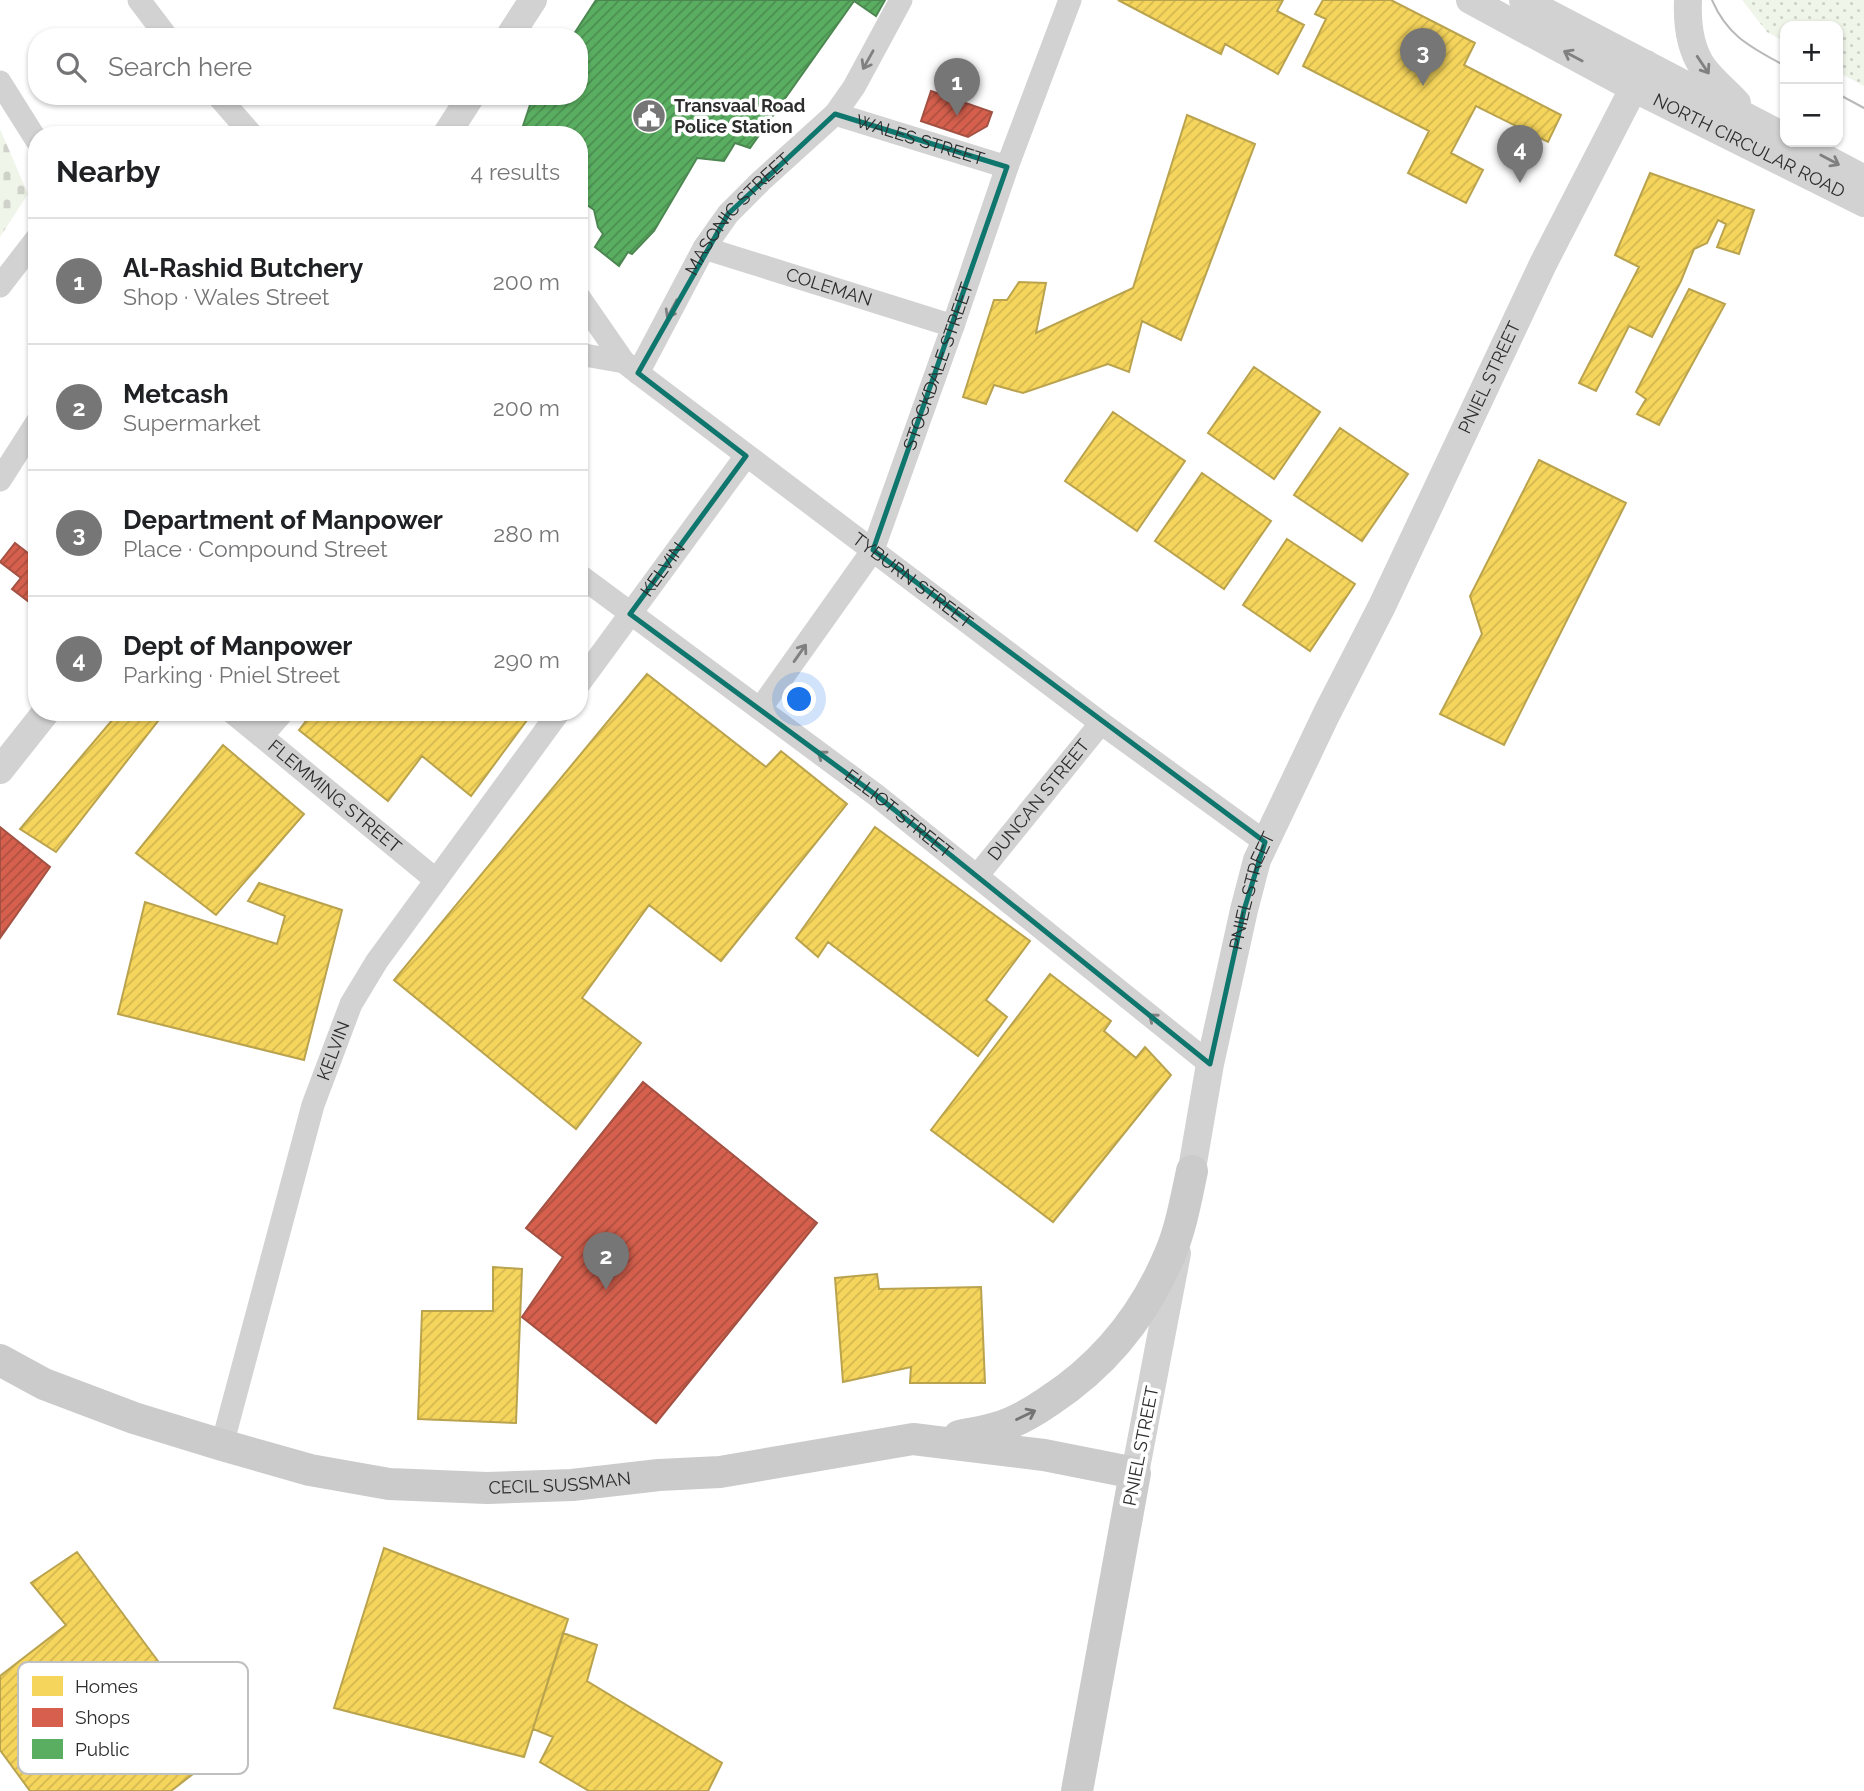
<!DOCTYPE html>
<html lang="en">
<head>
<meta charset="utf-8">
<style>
	:root { --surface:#fff; --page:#f2f2f2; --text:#202124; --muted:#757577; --line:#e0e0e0; --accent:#767676 }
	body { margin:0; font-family:Raleway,sans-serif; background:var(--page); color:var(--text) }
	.controls { position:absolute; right:21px; top:21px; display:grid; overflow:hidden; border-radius:14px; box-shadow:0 2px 5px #0004 }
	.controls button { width:63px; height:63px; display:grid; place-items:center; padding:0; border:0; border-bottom:2px solid var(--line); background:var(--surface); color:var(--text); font:35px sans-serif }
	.you { position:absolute; left:800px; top:700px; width:24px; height:24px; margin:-18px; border:5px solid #fff; border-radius:50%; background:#1a73e8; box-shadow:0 0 0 10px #1a73e833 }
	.badge { display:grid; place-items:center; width:46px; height:46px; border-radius:50%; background:var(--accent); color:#fff; font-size:23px; font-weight:700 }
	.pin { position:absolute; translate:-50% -58px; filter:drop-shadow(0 2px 4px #0008) }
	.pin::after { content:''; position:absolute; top:37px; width:24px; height:21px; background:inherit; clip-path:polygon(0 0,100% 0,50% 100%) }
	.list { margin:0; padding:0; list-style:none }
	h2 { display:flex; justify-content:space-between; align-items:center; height:91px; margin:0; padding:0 28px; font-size:30px }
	h2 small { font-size:23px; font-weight:400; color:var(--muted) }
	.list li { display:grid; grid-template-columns:46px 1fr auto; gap:21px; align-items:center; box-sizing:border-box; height:126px; padding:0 28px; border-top:2px solid var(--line) }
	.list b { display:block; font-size:26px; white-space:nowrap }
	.list p { margin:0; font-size:23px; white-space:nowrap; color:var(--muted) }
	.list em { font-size:23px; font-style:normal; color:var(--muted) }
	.icon { flex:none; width:38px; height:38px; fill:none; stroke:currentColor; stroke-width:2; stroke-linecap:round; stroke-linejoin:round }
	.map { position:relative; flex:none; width:1864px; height:1791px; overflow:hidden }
	.search { position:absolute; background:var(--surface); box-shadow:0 2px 5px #0004; left:28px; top:28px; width:560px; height:77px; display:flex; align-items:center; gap:18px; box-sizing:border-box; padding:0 24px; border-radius:28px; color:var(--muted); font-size:26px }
	.panel { position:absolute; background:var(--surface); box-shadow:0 2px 5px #0004; left:28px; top:126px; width:560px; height:595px; border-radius:28px }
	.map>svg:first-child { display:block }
</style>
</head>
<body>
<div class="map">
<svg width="1864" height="1791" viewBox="0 0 1864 1791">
	<defs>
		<pattern id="grass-dots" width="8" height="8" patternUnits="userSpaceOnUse" patternTransform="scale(1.75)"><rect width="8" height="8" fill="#f0f5ea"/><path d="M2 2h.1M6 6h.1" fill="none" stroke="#ced2c9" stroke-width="1.8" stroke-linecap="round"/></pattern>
		<pattern id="cemetery-stones" width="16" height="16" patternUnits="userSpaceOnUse" patternTransform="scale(1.75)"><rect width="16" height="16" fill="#f0f5ea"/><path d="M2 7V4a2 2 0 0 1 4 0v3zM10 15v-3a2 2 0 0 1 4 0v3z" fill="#ced2c9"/></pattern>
		<pattern id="homes-hatch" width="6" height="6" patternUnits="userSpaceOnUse" patternTransform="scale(1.75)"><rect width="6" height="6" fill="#f6d55c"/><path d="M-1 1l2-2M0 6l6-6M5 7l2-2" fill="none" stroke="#d3b750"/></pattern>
		<pattern id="shops-hatch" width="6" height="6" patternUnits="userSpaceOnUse" patternTransform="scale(1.75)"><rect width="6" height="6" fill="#d6604d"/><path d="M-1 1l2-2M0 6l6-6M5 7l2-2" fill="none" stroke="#ae5040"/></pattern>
		<pattern id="public-hatch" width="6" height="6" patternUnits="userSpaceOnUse" patternTransform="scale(1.75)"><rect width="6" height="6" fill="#5aae61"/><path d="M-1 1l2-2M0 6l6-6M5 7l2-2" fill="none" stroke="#4b8e50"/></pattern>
	</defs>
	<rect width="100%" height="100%" fill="#fff"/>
	<path fill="url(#grass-dots)" d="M1742,0H1864V86L1838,72V26H1785V42L1767,32Z"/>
	<path fill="url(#cemetery-stones)" d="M0,129L28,194L0,237Z"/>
	<path fill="url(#homes-hatch)" stroke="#baa34e" stroke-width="2" d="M1118,0H1283L1277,11L1304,25L1278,74L1225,44L1221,54Z
		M1323,0H1391L1475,43L1464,65L1561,115L1548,142L1476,106L1451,153L1483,170L1466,203L1408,173L1429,131L1303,66L1326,19L1315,14Z
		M1187,115L1255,144L1181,340L1142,321L1129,372L1108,364L1023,393L994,385L986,404L963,397L994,300H1007L1019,282L1046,283L1036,333L1133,288Z
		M1650,173L1754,210L1739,254L1717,247L1726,224L1718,220L1707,243L1694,249L1681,281L1652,337L1629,326L1596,391L1579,383L1639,267L1615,255Z
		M1689,289L1725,304L1659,425L1637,414L1646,399L1636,392Z
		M1254,367L1320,412L1274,479L1208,433Z
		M1113,412L1185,461L1137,531L1065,481Z
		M1340,428L1408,474L1362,541L1294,495Z
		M1539,460L1626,503L1504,745L1440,714L1482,634L1470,596Z
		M1202,473L1271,521L1224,589L1155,541Z
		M1287,539L1355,584L1310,651L1243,605Z
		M647,674L766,767L781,751L847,804L721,961L649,905L582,998L641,1043L576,1129L394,980Z
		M119,712H165L56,852L20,829Z
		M313,712H533L471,796L422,756L388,801L299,730Z
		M223,745L304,814L216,915L136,853Z
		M875,827L1030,941L986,1000L1007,1017L978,1056L828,942L818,957L796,938Z
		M259,883L342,910L304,1060L118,1014L145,902L277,944L285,916L248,901Z
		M1050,974L1111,1021L1104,1031L1136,1058L1145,1047L1171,1075L1053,1222L931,1130Z
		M493,1267L522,1269L516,1423L418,1419L422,1311H493Z
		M877,1274L879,1289L981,1287L985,1383H910L911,1367L843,1382L835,1278Z
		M384,1548L568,1619L524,1757L334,1708Z
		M77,1552L224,1750L171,1791H30L0,1750V1676L66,1625L31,1583Z
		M563,1633L597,1645L587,1681L722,1763L708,1791H589L540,1762L553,1737L533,1729Z"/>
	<path fill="url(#shops-hatch)" stroke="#a35143" stroke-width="2" d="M931,91L992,112L987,126L968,137L921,121Z
		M15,543L37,560V608L12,589L21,578L0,562Z
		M0,827L50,867L0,938Z
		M643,1082L817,1223L656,1423L522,1317L563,1257L526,1228Z"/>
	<path fill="url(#public-hatch)" stroke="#4c8751" stroke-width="2" d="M596,0H885L876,16L854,1L750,148L735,143L724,161L697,158L654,231L632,254L628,252L619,266L595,247L603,234L598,227L594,210L579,199V135H520L533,96H579V37H572Z"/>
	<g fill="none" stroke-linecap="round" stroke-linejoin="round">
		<g stroke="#d2d2d2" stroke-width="23">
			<path d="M139,0L167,37"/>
			<path d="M0,82L37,141"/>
			<path d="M218,96L252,135"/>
			<path id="s1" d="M835,114L1007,167"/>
			<path id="s2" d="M704,248L953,326"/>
			<path d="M0,286L37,238"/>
			<path id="s3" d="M579,297L624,362L638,373L1101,723L1265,842"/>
			<path d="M579,354L624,362"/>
			<path id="s4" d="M638,373L704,248L728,214L761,181L835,114L854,87L901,0"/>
			<path d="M0,480L37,422"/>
			<path id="s5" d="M579,575L876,795L1210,1064"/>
			<path id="s6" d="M579,684L746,456"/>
			<path id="s7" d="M760,709L873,550L953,326L1007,167L1070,0"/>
			<path id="s8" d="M232,712L436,880"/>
			<path d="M262,736L283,712"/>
			<path id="s9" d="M977,876L1101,723"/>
			<path id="s10" d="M222,1445L313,1105L351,1004L377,961L559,712"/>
		</g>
		<g stroke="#d2d2d2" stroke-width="28">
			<path id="s11" d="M1470,0L1633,88L1864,203"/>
			<path d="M1523,0L1785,137"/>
			<path d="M1688,0C1687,23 1689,46 1702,66C1711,79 1726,91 1737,103"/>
			<path d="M509,37L533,0"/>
			<path d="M446,135L471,96"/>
			<path d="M1795,142L1864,179"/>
			<path d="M0,770L46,712"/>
			<path id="s12" d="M1188,1192L1210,1064L1244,910L1257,860L1327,713L1382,606L1543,264L1646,64"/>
			<path d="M1135,1473L1177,1253"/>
		</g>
		<g stroke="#cbcbcb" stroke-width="32">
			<path id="s13" d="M0,1360L44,1384L134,1418L222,1445L310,1470L389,1484L487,1488L572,1485L659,1475L720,1472L913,1439L1044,1455L1135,1473L1077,1791"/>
			<path d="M959,1436C972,1433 984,1432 996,1428C1014,1423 1033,1412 1049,1401C1104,1365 1144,1316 1170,1254C1181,1228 1186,1199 1192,1171"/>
		</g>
		<path stroke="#b9b9b9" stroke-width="2" d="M1712,0C1728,37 1751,47 1785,66
			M1838,94L1864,108"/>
	</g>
	<defs><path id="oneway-shaft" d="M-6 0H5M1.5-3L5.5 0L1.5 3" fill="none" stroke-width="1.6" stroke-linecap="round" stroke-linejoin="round" transform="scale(1.75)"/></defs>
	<g stroke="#808080">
		<use href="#oneway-shaft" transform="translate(1573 56) rotate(-152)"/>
		<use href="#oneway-shaft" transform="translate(868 60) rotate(119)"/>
		<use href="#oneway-shaft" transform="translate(1703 65) rotate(56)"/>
		<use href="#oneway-shaft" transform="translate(1830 160) rotate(28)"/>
		<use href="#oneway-shaft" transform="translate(672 309) rotate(118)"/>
		<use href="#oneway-shaft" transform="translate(800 653) rotate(-55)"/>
		<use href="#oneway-shaft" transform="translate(826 758) rotate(-143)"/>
		<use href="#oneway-shaft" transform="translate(1157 1021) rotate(-141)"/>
	</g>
	<use stroke="#747474" href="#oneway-shaft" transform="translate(1026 1415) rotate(-26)"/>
	<path fill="none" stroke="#0f766e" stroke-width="5" stroke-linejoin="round" d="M835,114L1007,167L873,550L1265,842L1244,910L1210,1064L876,795L630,614L746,456L638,373L728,214Z"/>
	<defs>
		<g id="civic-disc" transform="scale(1.75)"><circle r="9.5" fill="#767676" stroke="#fff"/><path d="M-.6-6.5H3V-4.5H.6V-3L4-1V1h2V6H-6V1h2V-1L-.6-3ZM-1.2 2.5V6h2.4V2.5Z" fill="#fff"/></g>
	</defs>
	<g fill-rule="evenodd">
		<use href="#civic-disc" x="649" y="116"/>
	</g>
	<g text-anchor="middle" stroke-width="7" stroke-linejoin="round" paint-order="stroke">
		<g font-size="18" font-weight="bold" fill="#2d2d2d" stroke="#fff" text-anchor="start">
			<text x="674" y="112">Transvaal Road<tspan x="674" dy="21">Police Station</tspan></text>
		</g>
		<g font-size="18" fill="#2d2d2d" stroke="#fff">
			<text dy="6" stroke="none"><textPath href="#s1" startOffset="89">WALES STREET</textPath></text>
			<text dy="6" stroke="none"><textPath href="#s11" startOffset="315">NORTH CIRCULAR ROAD</textPath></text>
			<text dy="6" stroke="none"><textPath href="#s4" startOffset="189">MASONIC STREET</textPath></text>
			<text dy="6" stroke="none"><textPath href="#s2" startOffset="131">COLEMAN</textPath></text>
			<text dy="6" stroke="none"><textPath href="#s7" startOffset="390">STOCKDALE STREET</textPath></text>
			<text dy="6" stroke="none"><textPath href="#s12" startOffset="875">PNIEL STREET</textPath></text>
			<text dy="6" stroke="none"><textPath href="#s6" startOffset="142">KELVIN</textPath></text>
			<text dy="6" stroke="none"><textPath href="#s3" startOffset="441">TYBURN STREET</textPath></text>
			<text dy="6" stroke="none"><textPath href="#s8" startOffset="133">FLEMMING STREET</textPath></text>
			<text dy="6" stroke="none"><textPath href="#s9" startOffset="98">DUNCAN STREET</textPath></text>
			<text dy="6" stroke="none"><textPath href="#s5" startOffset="399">ELLIOT STREET</textPath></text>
			<text dy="6" stroke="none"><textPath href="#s12" startOffset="308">PNIEL STREET</textPath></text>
			<text dy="6" stroke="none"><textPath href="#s10" startOffset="410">KELVIN</textPath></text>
			<text transform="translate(1141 1446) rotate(-79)" y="6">PNIEL STREET</text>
			<text dy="6" stroke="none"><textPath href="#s13" startOffset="581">CECIL SUSSMAN</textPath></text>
		</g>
	</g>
	<rect x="18" y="1662" width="230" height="112" rx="10" fill="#fff" stroke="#c0c0c0" stroke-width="2"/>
	<rect x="32" y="1676" width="31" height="20" fill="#f6d55c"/>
	<rect x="32" y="1708" width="31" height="19" fill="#d6604d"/>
	<rect x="32" y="1739" width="31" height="20" fill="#5aae61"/>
	<g font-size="19" fill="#2d2d2d">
		<text x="75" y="1693">Homes</text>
		<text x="75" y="1724">Shops</text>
		<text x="75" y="1756">Public</text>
	</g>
</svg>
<div class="controls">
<button>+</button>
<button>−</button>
</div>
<div class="you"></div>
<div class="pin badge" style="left:957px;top:116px">1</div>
<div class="pin badge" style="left:606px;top:1290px">2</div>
<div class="pin badge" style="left:1423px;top:86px">3</div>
<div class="pin badge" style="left:1520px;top:183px">4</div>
<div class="search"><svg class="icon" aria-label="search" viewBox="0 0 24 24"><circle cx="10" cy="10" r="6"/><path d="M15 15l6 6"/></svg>Search here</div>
<section class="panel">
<h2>Nearby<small>4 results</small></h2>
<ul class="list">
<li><span class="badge">1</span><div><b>Al-Rashid Butchery</b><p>Shop · Wales Street</p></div><em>200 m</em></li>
<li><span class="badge">2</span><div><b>Metcash</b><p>Supermarket</p></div><em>200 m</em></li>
<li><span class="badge">3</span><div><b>Department of Manpower</b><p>Place · Compound Street</p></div><em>280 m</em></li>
<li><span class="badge">4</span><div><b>Dept of Manpower</b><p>Parking · Pniel Street</p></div><em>290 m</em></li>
</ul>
</section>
</div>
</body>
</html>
